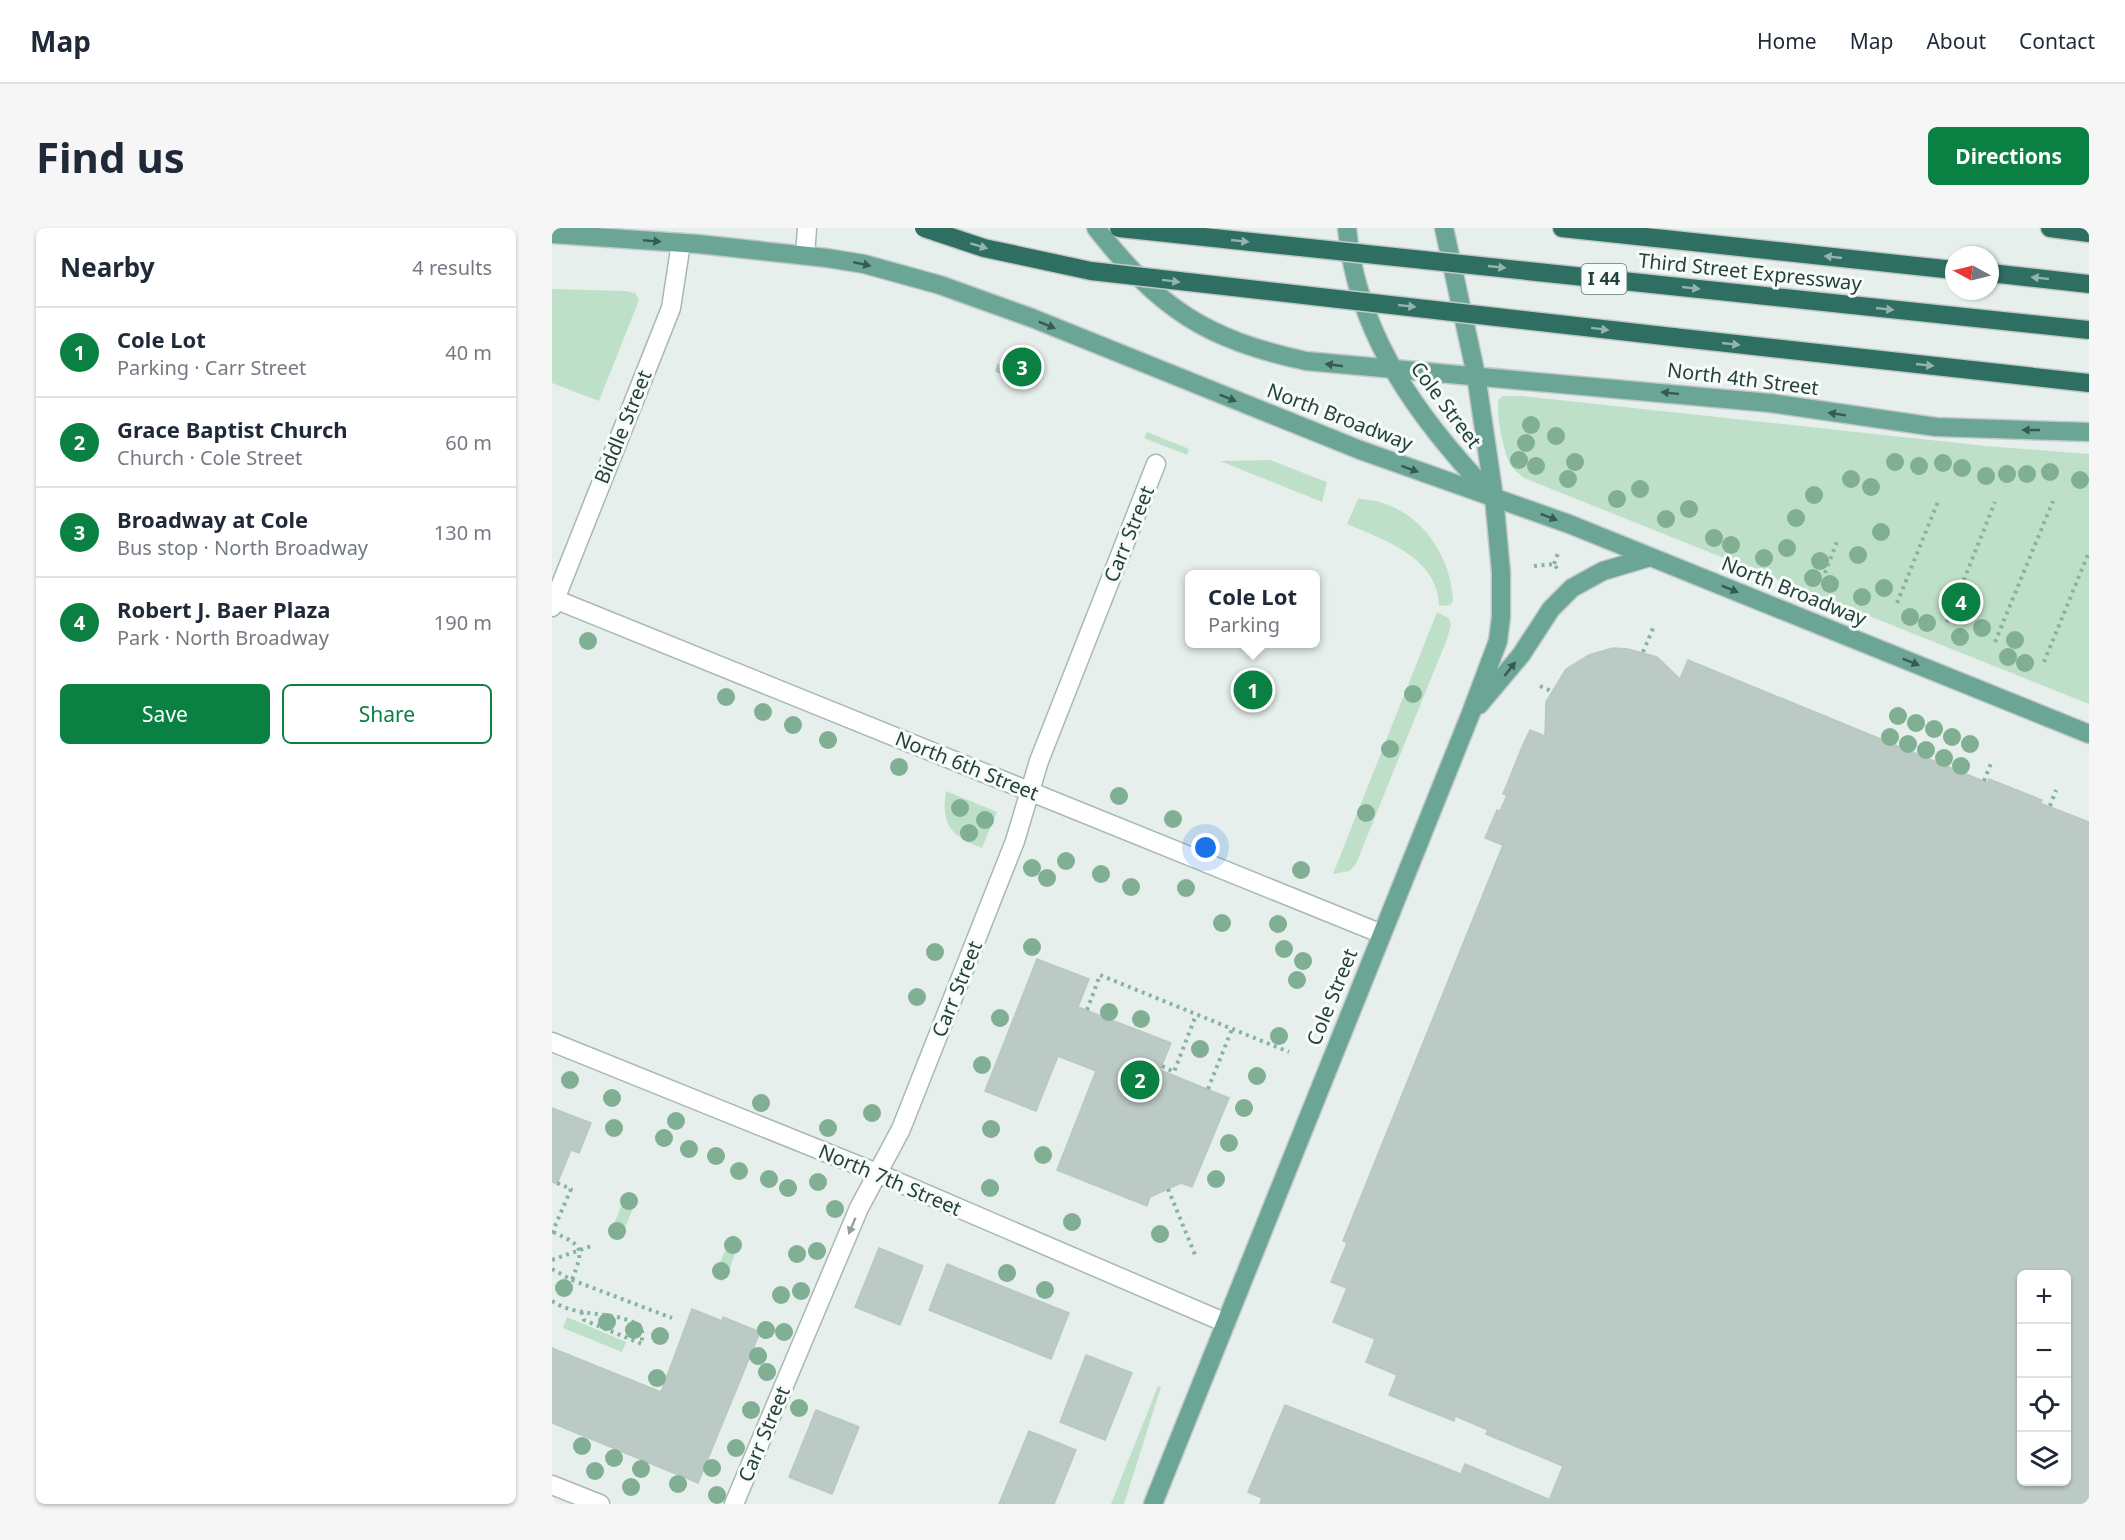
<!DOCTYPE html>
<html lang="en">
<head>
<meta charset="utf-8">
<style>
	:root { --surface:#fff; --page:#f6f6f7; --text:#1f2937; --muted:#747a83; --line:#e0e1e3; --accent:#0b8043 }
	body { margin:0; font-family:"Noto Sans",sans-serif; background:var(--page); color:var(--text) }
	.controls { position:absolute; right:18px; bottom:18px; display:grid; overflow:hidden; border-radius:9px; box-shadow:0 2px 4px #0004 }
	.controls button { width:54px; height:54px; display:grid; place-items:center; padding:0; border:0; border-bottom:2px solid var(--line); background:var(--surface); color:var(--text); font:30px sans-serif }
	.compass { position:absolute; left:1393px; top:18px; width:54px; height:54px; border-radius:50%; background:var(--surface); box-shadow:0 2px 4px #0004; rotate:277deg }
	.you { position:absolute; left:654px; top:620px; width:21px; height:21px; margin:-15px; border:4px solid #fff; border-radius:50%; background:#1a73e8; box-shadow:0 0 0 9px #1a73e833 }
	.badge { display:grid; place-items:center; width:39px; height:39px; border-radius:50%; background:var(--accent); color:#fff; font-size:20px; font-weight:700 }
	.pin { position:absolute; translate:-50% -50%; border:3px solid #fff; box-shadow:0 2px 6px #0006 }
	.popup { position:absolute; left:633px; top:342px; width:135px; height:78px; box-sizing:border-box; display:grid; place-content:center; border-radius:9px; background:var(--surface); filter:drop-shadow(0 2px 4px #0005); font-size:20px; white-space:nowrap; color:var(--muted) }
	.popup b { font-size:22px; color:var(--text) }
	.popup::after { content:''; position:absolute; left:50%; top:100%; margin-left:-12px; border:12px solid transparent; border-top-color:var(--surface) }
	.list { margin:0; padding:0; list-style:none }
	h2 { display:flex; justify-content:space-between; align-items:center; height:78px; margin:0; padding:0 24px; font-size:26px }
	h2 small { font-size:20px; font-weight:400; color:var(--muted) }
	.list li { display:grid; grid-template-columns:39px 1fr auto; gap:18px; align-items:center; box-sizing:border-box; height:90px; padding:0 24px; border-top:2px solid var(--line) }
	.list b { display:block; font-size:22px; white-space:nowrap }
	.list p { margin:0; font-size:20px; white-space:nowrap; color:var(--muted) }
	.list em { font-size:20px; font-style:normal; color:var(--muted) }
	.actions { display:flex; gap:12px; padding:18px 24px }
	.actions a { flex:1; padding:14px 0; border:2px solid var(--accent); border-radius:9px; text-align:center; font-size:21px; color:var(--accent) }
	.actions .main { background:var(--accent); color:#fff }
	.icon { flex:none; width:33px; height:33px; fill:none; stroke:currentColor; stroke-width:2; stroke-linecap:round; stroke-linejoin:round }
	.map { position:relative; flex:none; width:1537px; height:1276px; overflow:hidden; border-radius:9px }
	header { display:flex; align-items:center; gap:36px; box-sizing:border-box; height:84px; padding:0 30px; background:var(--surface); border-bottom:2px solid var(--line) }
	header strong { font-size:28px }
	nav { display:flex; gap:33px; margin-inline-start:auto; font-size:21px }
	.intro { display:flex; align-items:center; justify-content:space-between; box-sizing:border-box; height:144px; padding:0 36px }
	h1 { margin:0; font-size:42px }
	.button { padding:15px 27px; border-radius:9px; background:var(--accent); color:#fff; font-size:21px; font-weight:700 }
	main { display:flex; gap:36px; padding:0 36px }
	aside { flex:1; background:var(--surface); border-radius:9px; box-shadow:0 2px 4px #0004 }
	.map>svg:first-child { display:block }
</style>
</head>
<body>
<header>
<strong>Map</strong>
<nav><a>Home</a><a>Map</a><a>About</a><a>Contact</a></nav>
</header>
<div class="intro"><h1>Find us</h1><a class="button">Directions</a></div>
<main>
<aside>
<h2>Nearby<small>4 results</small></h2>
<ul class="list">
<li><span class="badge">1</span><div><b>Cole Lot</b><p>Parking · Carr Street</p></div><em>40 m</em></li>
<li><span class="badge">2</span><div><b>Grace Baptist Church</b><p>Church · Cole Street</p></div><em>60 m</em></li>
<li><span class="badge">3</span><div><b>Broadway at Cole</b><p>Bus stop · North Broadway</p></div><em>130 m</em></li>
<li><span class="badge">4</span><div><b>Robert J. Baer Plaza</b><p>Park · North Broadway</p></div><em>190 m</em></li>
</ul>
<div class="actions"><a class="main">Save</a><a>Share</a></div>
</aside>
<div class="map">
<svg width="1537" height="1276" viewBox="0 0 1537 1276">
	<rect width="100%" height="100%" fill="#e6efeb"/>
	<path fill="#bfe0c8" d="M0,61L73,63L83,65L87,72L47,173L0,155Z
		M951,168H970L1434,218L1537,226V476L972,250C967,245 961,242 958,236C952,224 943,185 947,171Z
		M595,204L637,221L635,227L592,210Z
		M718,232L775,254L770,274L668,233Z
		M806,271C861,272 899,322 901,373L898,377L887,378C886,329 832,312 795,296Z
		M885,384L897,390L899,397L895,411L804,636L797,643L781,646Z
		M394,563L445,584L430,620C399,608 389,598 394,563Z
		M78,965L83,966L85,971L70,1007L66,1010L61,1009L59,1003L74,967Z
		M182,1007L188,1013L174,1050L170,1053L165,1051L164,1045L178,1010Z
		M15,1089L74,1114L70,1124L11,1100Z
		M606,1158L609,1159L572,1276H559Z"/>
	<path fill="#bbcac4" stroke="#b8c9c2" stroke-width="1.5" fill-rule="evenodd" d="M446,137L462,144L460,150L444,143Z
		M1061,420L1076,421L1105,429L1128,451L1136,432L1436,555L1437,551L1490,572L1488,575L1537,594V1276H1008L997,1272L1011,1238L934,1206L936,1202L903,1188L902,1193L837,1167L845,1147L814,1134L823,1111L781,1094L795,1060L779,1054L795,1015L791,1013L951,617L933,610L945,582L948,583L955,567L951,566L970,519L978,502L993,508L994,474L1014,441L1037,427ZM1470,1046H1514V1254H1470Z
		M485,731L537,751L526,779L619,815L608,842L677,870L640,959L629,955L598,969L595,978L505,942L544,843L506,828L484,883L433,863Z
		M0,880L39,895L27,925L19,922L5,956L0,954Z
		M327,1020L371,1038L348,1097L303,1079Z
		M395,1036L517,1085L499,1131L377,1082Z
		M140,1081L170,1093L171,1089L208,1104L146,1255L0,1195V1120L109,1164Z
		M534,1127L580,1145L553,1212L508,1194Z
		M733,1177L909,1246L913,1236L1008,1276H708L710,1270L696,1264Z
		M264,1182L307,1199L280,1266L237,1249Z
		M477,1203L524,1222L502,1276H447Z"/>
	<g fill="none" stroke-linecap="round" stroke-linejoin="round">
		<g stroke="#a8b8b2" stroke-width="21">
			<path id="minor" d="M0,370L830,706
				M0,379L119,80L129,15
				M0,814L325,945L674,1095
				M0,1257L48,1276
				M182,1276L307,980L349,901L463,613L487,533L604,236"/>
		</g>
		<g stroke="#a8b8b2" stroke-width="21">
			<path id="tertiary" d="M253,27L255,0"/>
		</g>
		<g stroke="#c2cac8" stroke-width="21">
			<path id="primary" d="M544,0C608,81 653,111 754,133L1218,175L1384,199L1537,204
				M795,0C805,108 867,191 939,267
				M0,6L146,16L275,30L312,36L388,57L480,90L808,222L1017,296L1537,506
				M927,477L969,427L999,381L1020,360L1051,343L1098,329
				M601,1276L919,485L946,413L949,389V344L942,269L924,147L892,0"/>
		</g>
		<g stroke="#c2cac8" stroke-width="21">
			<path id="motorway" d="M1010,0L1402,42
				M1498,0L1537,5
				M1438,45L1537,56
				M1121,109L1537,155"/>
		</g>
		<path stroke="#86b3a5" stroke-width="4" stroke-dasharray="3 4.5" stroke-linecap="butt" d="M1002,336L1006,325
			M982,338L1002,336L1006,342
			M1273,345L1286,311
			M1345,375L1387,271
			M1395,394L1443,274
			M1443,414L1501,273
			M1091,424L1102,398
			M1492,434L1537,324
			M988,458L999,463
			M1432,553L1439,535
			M1498,578L1504,562
			M535,782L548,747L737,824
			M610,838L622,844L644,787
			M656,861L680,801
			M616,961L644,1029
			M1,1004C32,1018 32,1020 20,1052
			M0,1005L19,961L5,955
			M0,1032L42,1017
			M0,1041L20,1052L120,1090
			M0,1073C26,1091 64,1081 90,1099V1116L32,1092L29,1083"/>
		<use href="#minor" stroke="#fff" stroke-width="18"/>
		<use href="#tertiary" stroke="#fff" stroke-width="18"/>
		<use href="#primary" stroke="#6aa596" stroke-width="18"/>
		<use href="#motorway" stroke="#2f6f62" stroke-width="18"/>
		<g stroke="#c2cac8" stroke-width="21" stroke-linecap="butt">
			<path id="motorway-bridge" d="M372,0L432,20L539,43L1121,109
				M567,0L1537,102"/>
		</g>
		<use href="#motorway-bridge" stroke="#2f6f62" stroke-width="18"/>
	</g>
	<g fill="#80af93">
		<circle cx="979" cy="197" r="9"/>
		<circle cx="1004" cy="208" r="9"/>
		<circle cx="974" cy="215" r="9"/>
		<circle cx="967" cy="232" r="9"/>
		<circle cx="1023" cy="234" r="9"/>
		<circle cx="1343" cy="234" r="9"/>
		<circle cx="1391" cy="235" r="9"/>
		<circle cx="984" cy="238" r="9"/>
		<circle cx="1367" cy="238" r="9"/>
		<circle cx="1410" cy="240" r="9"/>
		<circle cx="1498" cy="244" r="9"/>
		<circle cx="1455" cy="246" r="9"/>
		<circle cx="1475" cy="246" r="9"/>
		<circle cx="1434" cy="248" r="9"/>
		<circle cx="1016" cy="251" r="9"/>
		<circle cx="1299" cy="251" r="9"/>
		<circle cx="1528" cy="252" r="9"/>
		<circle cx="1319" cy="259" r="9"/>
		<circle cx="1088" cy="261" r="9"/>
		<circle cx="1262" cy="267" r="9"/>
		<circle cx="1065" cy="271" r="9"/>
		<circle cx="1137" cy="281" r="9"/>
		<circle cx="1244" cy="290" r="9"/>
		<circle cx="1114" cy="291" r="9"/>
		<circle cx="1329" cy="304" r="9"/>
		<circle cx="1162" cy="310" r="9"/>
		<circle cx="1179" cy="317" r="9"/>
		<circle cx="1235" cy="320" r="9"/>
		<circle cx="1306" cy="327" r="9"/>
		<circle cx="1212" cy="330" r="9"/>
		<circle cx="1268" cy="333" r="9"/>
		<circle cx="1261" cy="350" r="9"/>
		<circle cx="1278" cy="356" r="9"/>
		<circle cx="1332" cy="360" r="9"/>
		<circle cx="1310" cy="369" r="9"/>
		<circle cx="1358" cy="389" r="9"/>
		<circle cx="1375" cy="395" r="9"/>
		<circle cx="1430" cy="400" r="9"/>
		<circle cx="1408" cy="409" r="9"/>
		<circle cx="1463" cy="412" r="9"/>
		<circle cx="36" cy="413" r="9"/>
		<circle cx="1456" cy="429" r="9"/>
		<circle cx="1473" cy="435" r="9"/>
		<circle cx="861" cy="466" r="9"/>
		<circle cx="174" cy="469" r="9"/>
		<circle cx="211" cy="484" r="9"/>
		<circle cx="1346" cy="488" r="9"/>
		<circle cx="1364" cy="495" r="9"/>
		<circle cx="241" cy="497" r="9"/>
		<circle cx="1382" cy="501" r="9"/>
		<circle cx="1338" cy="509" r="9"/>
		<circle cx="1400" cy="509" r="9"/>
		<circle cx="276" cy="512" r="9"/>
		<circle cx="1356" cy="516" r="9"/>
		<circle cx="1418" cy="516" r="9"/>
		<circle cx="838" cy="521" r="9"/>
		<circle cx="1374" cy="522" r="9"/>
		<circle cx="1392" cy="530" r="9"/>
		<circle cx="1409" cy="538" r="9"/>
		<circle cx="347" cy="539" r="9"/>
		<circle cx="567" cy="568" r="9"/>
		<circle cx="408" cy="580" r="9"/>
		<circle cx="814" cy="585" r="9"/>
		<circle cx="621" cy="591" r="9"/>
		<circle cx="433" cy="592" r="9"/>
		<circle cx="417" cy="605" r="9"/>
		<circle cx="514" cy="633" r="9"/>
		<circle cx="480" cy="640" r="9"/>
		<circle cx="749" cy="642" r="9"/>
		<circle cx="549" cy="646" r="9"/>
		<circle cx="495" cy="650" r="9"/>
		<circle cx="579" cy="659" r="9"/>
		<circle cx="634" cy="660" r="9"/>
		<circle cx="670" cy="695" r="9"/>
		<circle cx="726" cy="696" r="9"/>
		<circle cx="480" cy="719" r="9"/>
		<circle cx="732" cy="721" r="9"/>
		<circle cx="383" cy="724" r="9"/>
		<circle cx="751" cy="733" r="9"/>
		<circle cx="745" cy="752" r="9"/>
		<circle cx="365" cy="769" r="9"/>
		<circle cx="557" cy="784" r="9"/>
		<circle cx="448" cy="790" r="9"/>
		<circle cx="589" cy="791" r="9"/>
		<circle cx="727" cy="808" r="9"/>
		<circle cx="648" cy="821" r="9"/>
		<circle cx="430" cy="837" r="9"/>
		<circle cx="705" cy="848" r="9"/>
		<circle cx="18" cy="852" r="9"/>
		<circle cx="60" cy="870" r="9"/>
		<circle cx="209" cy="875" r="9"/>
		<circle cx="692" cy="880" r="9"/>
		<circle cx="320" cy="885" r="9"/>
		<circle cx="124" cy="893" r="9"/>
		<circle cx="62" cy="900" r="9"/>
		<circle cx="276" cy="900" r="9"/>
		<circle cx="439" cy="901" r="9"/>
		<circle cx="112" cy="910" r="9"/>
		<circle cx="677" cy="915" r="9"/>
		<circle cx="137" cy="921" r="9"/>
		<circle cx="491" cy="927" r="9"/>
		<circle cx="164" cy="928" r="9"/>
		<circle cx="187" cy="943" r="9"/>
		<circle cx="217" cy="951" r="9"/>
		<circle cx="664" cy="951" r="9"/>
		<circle cx="266" cy="954" r="9"/>
		<circle cx="236" cy="960" r="9"/>
		<circle cx="438" cy="960" r="9"/>
		<circle cx="77" cy="973" r="9"/>
		<circle cx="283" cy="981" r="9"/>
		<circle cx="520" cy="994" r="9"/>
		<circle cx="65" cy="1003" r="9"/>
		<circle cx="608" cy="1006" r="9"/>
		<circle cx="181" cy="1017" r="9"/>
		<circle cx="265" cy="1023" r="9"/>
		<circle cx="245" cy="1026" r="9"/>
		<circle cx="169" cy="1043" r="9"/>
		<circle cx="455" cy="1045" r="9"/>
		<circle cx="12" cy="1060" r="9"/>
		<circle cx="493" cy="1062" r="9"/>
		<circle cx="249" cy="1063" r="9"/>
		<circle cx="229" cy="1067" r="9"/>
		<circle cx="55" cy="1094" r="9"/>
		<circle cx="82" cy="1102" r="9"/>
		<circle cx="214" cy="1102" r="9"/>
		<circle cx="232" cy="1104" r="9"/>
		<circle cx="108" cy="1108" r="9"/>
		<circle cx="206" cy="1128" r="9"/>
		<circle cx="215" cy="1144" r="9"/>
		<circle cx="105" cy="1150" r="9"/>
		<circle cx="247" cy="1180" r="9"/>
		<circle cx="199" cy="1182" r="9"/>
		<circle cx="30" cy="1218" r="9"/>
		<circle cx="184" cy="1220" r="9"/>
		<circle cx="62" cy="1230" r="9"/>
		<circle cx="160" cy="1240" r="9"/>
		<circle cx="89" cy="1241" r="9"/>
		<circle cx="43" cy="1243" r="9"/>
		<circle cx="126" cy="1256" r="9"/>
		<circle cx="79" cy="1259" r="9"/>
		<circle cx="165" cy="1267" r="9"/>
	</g>
	<defs><path id="oneway-solid" d="M-6-.8H1V-3.2L6.5 0L1 3.2V.8H-6Z" transform="scale(1.5)"/></defs>
	<g fill="#365b51">
		<use href="#oneway-solid" transform="translate(100 13) rotate(5)"/>
		<use href="#oneway-solid" transform="translate(310 36) rotate(12)"/>
		<use href="#oneway-solid" transform="translate(495 97) rotate(22)"/>
		<use href="#oneway-solid" transform="translate(782 137) rotate(-172)"/>
		<use href="#oneway-solid" transform="translate(1118 165) rotate(-174)"/>
		<use href="#oneway-solid" transform="translate(676 170) rotate(22)"/>
		<use href="#oneway-solid" transform="translate(1285 186) rotate(-171)"/>
		<use href="#oneway-solid" transform="translate(1479 202) rotate(-180)"/>
		<use href="#oneway-solid" transform="translate(858 241) rotate(20)"/>
		<use href="#oneway-solid" transform="translate(997 289) rotate(21)"/>
		<use href="#oneway-solid" transform="translate(1178 361) rotate(22)"/>
		<use href="#oneway-solid" transform="translate(1359 434) rotate(22)"/>
		<use href="#oneway-solid" transform="translate(958 441) rotate(-52)"/>
	</g>
	<g fill="#93b5ae">
		<use href="#oneway-solid" transform="translate(688 13) rotate(6)"/>
		<use href="#oneway-solid" transform="translate(427 18) rotate(17)"/>
		<use href="#oneway-solid" transform="translate(1281 29) rotate(-174)"/>
		<use href="#oneway-solid" transform="translate(945 39) rotate(6)"/>
		<use href="#oneway-solid" transform="translate(1488 50) rotate(-174)"/>
		<use href="#oneway-solid" transform="translate(619 53) rotate(7)"/>
		<use href="#oneway-solid" transform="translate(1139 60) rotate(6)"/>
		<use href="#oneway-solid" transform="translate(855 78) rotate(6)"/>
		<use href="#oneway-solid" transform="translate(1333 81) rotate(6)"/>
		<use href="#oneway-solid" transform="translate(1048 101) rotate(7)"/>
		<use href="#oneway-solid" transform="translate(1179 116) rotate(6)"/>
		<use href="#oneway-solid" transform="translate(1373 137) rotate(6)"/>
	</g>
	<use fill="#92a09c" href="#oneway-solid" transform="translate(300 998) rotate(113)"/>
	<g text-anchor="middle" stroke-width="6" stroke-linejoin="round" paint-order="stroke">
		<rect fill="#f7fbf9" stroke="#637a73" stroke-width="1.5" x="1029.5" y="36" width="45" height="30" rx="4.5"/>
		<g font-size="18" font-weight="bold" fill="#24423a">
			<text x="1052" y="57">I 44</text>
		</g>
		<g font-size="20" fill="#24423a" stroke="#f7fbf9">
			<text transform="translate(1198 44) rotate(6)" y="7">Third Street Expressway</text>
			<text transform="translate(1191 151) rotate(7)" y="7">North 4th Street</text>
			<text transform="translate(894 177) rotate(53)" y="7">Cole Street</text>
			<text transform="translate(788 189) rotate(21)" y="7">North Broadway</text>
			<text transform="translate(71 199) rotate(-68)" y="7">Biddle Street</text>
			<text transform="translate(577 306) rotate(-68)" y="7">Carr Street</text>
			<text transform="translate(1242 363) rotate(22)" y="7">North Broadway</text>
			<text transform="translate(415 538) rotate(22)" y="7">North 6th Street</text>
			<text transform="translate(405 761) rotate(-68)" y="7">Carr Street</text>
			<text transform="translate(780 769) rotate(-68)" y="7">Cole Street</text>
			<text transform="translate(338 952) rotate(23)" y="7">North 7th Street</text>
			<text transform="translate(212 1206) rotate(-67)" y="7">Carr Street</text>
		</g>
	</g>
</svg>
<div class="controls">
<button>+</button>
<button>−</button>
<button><svg class="icon" aria-label="locate" viewBox="0 0 24 24"><circle cx="12" cy="12" r="6"/><path d="M12 2v4M12 18v4M2 12h4M18 12h4"/></svg></button>
<button><svg class="icon" aria-label="layers" viewBox="0 0 24 24"><path d="M12 4l9 5-9 5-9-5zM3 14l9 5 9-5"/></svg></button>
</div>
<svg class="compass" viewBox="-18 -18 36 36"><path d="M0-13l5 13h-10z" fill="#e53935"/><path d="M0 13l5-13h-10z" fill="#747a83"/></svg>
<div class="you"></div>
<div class="pin badge" style="left:701px;top:462px">1</div>
<div class="popup"><b>Cole Lot</b>Parking</div>
<div class="pin badge" style="left:588px;top:852px">2</div>
<div class="pin badge" style="left:470px;top:139px">3</div>
<div class="pin badge" style="left:1409px;top:374px">4</div>
</div>
</main>
</body>
</html>
